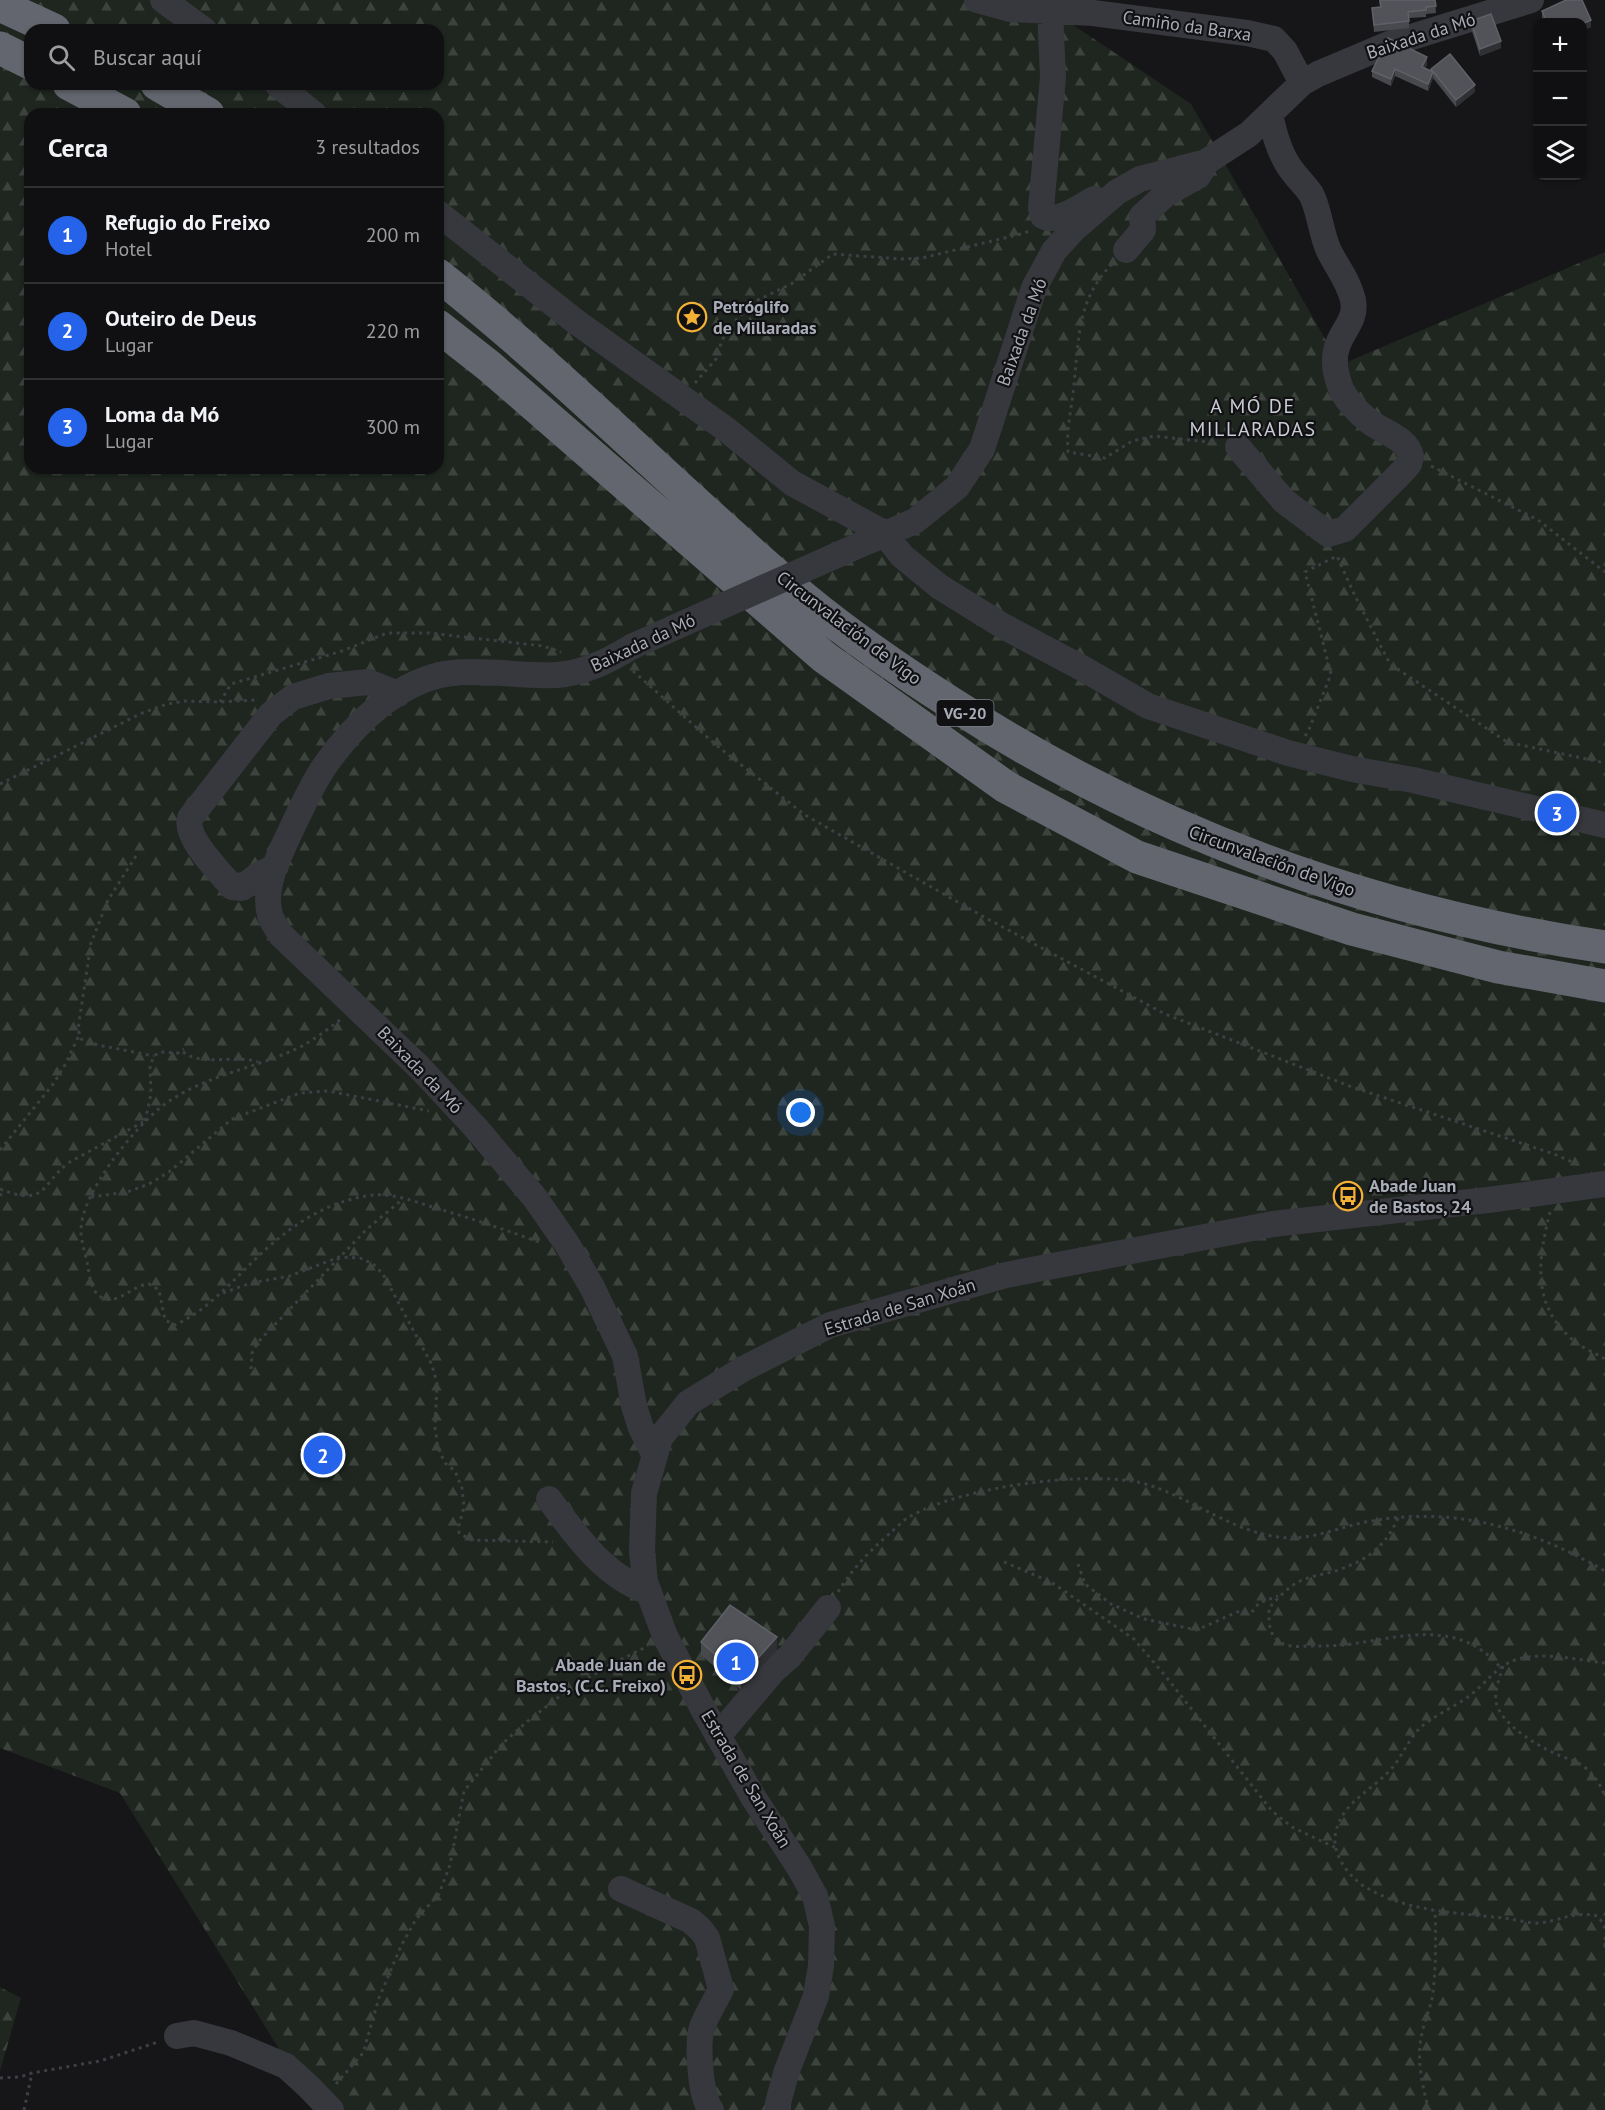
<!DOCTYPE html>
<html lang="es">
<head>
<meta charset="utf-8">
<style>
	:root { --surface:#101012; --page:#19191b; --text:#f1f3f6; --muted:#9c9d9f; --line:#303032; --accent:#2563eb }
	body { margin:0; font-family:"PT Sans",sans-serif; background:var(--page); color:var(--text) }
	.controls { position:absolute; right:18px; top:18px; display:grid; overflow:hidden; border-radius:12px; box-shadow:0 2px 4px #0004 }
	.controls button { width:54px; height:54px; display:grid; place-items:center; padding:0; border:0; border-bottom:2px solid var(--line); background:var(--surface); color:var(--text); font:30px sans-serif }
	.you { position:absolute; left:801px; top:1113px; width:21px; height:21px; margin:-15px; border:4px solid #fff; border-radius:50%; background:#1a73e8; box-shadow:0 0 0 9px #1a73e833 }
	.badge { display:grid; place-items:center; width:39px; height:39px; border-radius:50%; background:var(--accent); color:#fff; font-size:20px; font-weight:700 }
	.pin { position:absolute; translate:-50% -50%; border:3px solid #fff; box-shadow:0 2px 6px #0006 }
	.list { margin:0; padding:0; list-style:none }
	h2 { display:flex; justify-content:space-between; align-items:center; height:78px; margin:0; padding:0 24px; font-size:26px }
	h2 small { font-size:20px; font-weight:400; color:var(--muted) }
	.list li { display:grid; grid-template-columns:39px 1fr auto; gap:18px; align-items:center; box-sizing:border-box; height:96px; padding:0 24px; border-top:2px solid var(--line) }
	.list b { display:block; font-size:22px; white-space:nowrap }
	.list p { margin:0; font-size:20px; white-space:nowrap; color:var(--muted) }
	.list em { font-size:20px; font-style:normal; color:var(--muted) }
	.icon { flex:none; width:33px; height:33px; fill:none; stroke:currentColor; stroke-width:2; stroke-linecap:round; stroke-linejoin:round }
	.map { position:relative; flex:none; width:1605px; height:2110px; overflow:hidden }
	.search { position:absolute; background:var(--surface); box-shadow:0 2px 4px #0004; left:24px; top:24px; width:420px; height:66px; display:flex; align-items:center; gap:15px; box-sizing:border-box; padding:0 21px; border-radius:18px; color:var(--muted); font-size:22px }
	.panel { position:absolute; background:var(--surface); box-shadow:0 2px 4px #0004; left:24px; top:108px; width:420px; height:366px; border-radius:18px }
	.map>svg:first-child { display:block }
</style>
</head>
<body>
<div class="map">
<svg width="1605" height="2110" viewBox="0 0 1605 2110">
	<defs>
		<pattern id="forest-firs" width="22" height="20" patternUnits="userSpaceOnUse" patternTransform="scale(1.5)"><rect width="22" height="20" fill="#1e261f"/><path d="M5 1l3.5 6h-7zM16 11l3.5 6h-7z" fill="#3c433d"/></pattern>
	</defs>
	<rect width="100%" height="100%" fill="#161618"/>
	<path fill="url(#forest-firs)" fill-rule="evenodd" d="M0,0H1036L1191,104L1340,365L1605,252V2110H317L120,1793L0,1748ZM30,30H438V84H30ZM30,114H438V468H30Z
		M0,1987L21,1998L0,2071Z"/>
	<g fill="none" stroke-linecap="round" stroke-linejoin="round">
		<path stroke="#3d3f44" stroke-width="3" stroke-dasharray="3 4.5" stroke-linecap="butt" d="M1112,264C1077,299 1079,339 1074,384C1072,407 1066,429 1068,452L1105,458L1132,441L1154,436L1217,443
			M695,383L716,359L722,340L734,322L756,301L791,284L833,254L901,259L922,258L1025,233L1030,230
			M1431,466L1538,520L1605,572
			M633,671L716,745L805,815L984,917L1165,1014L1352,1087L1554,1154L1579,1165
			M220,702L231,684L342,651L387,633H429L543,646L561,652
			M1305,736L1308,732L1331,674L1305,572L1337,556L1355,596L1390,664L1507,742L1605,763
			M0,784L142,713L167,704L185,701L220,702L255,700
			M136,856L108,900L91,943L78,1029L81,1039L98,1045L154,1056
			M340,1020C328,1029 315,1039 302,1046C256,1069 209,1073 165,1104C136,1125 80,1194 81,1231C81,1242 86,1255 88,1267C90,1277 91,1293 103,1298C119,1305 134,1284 149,1284L159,1290L165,1320L175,1325C212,1308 236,1276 265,1250C296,1222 331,1200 373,1195C395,1193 418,1203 439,1209C473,1219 506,1230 539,1242
			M183,1052C203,1067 235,1054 258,1062
			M145,1121L151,1094L150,1066L154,1056L160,1052L178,1053L184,1049
			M0,1150L54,1083L66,1063L79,1035
			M0,1189C46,1207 40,1186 68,1163L143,1122
			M0,1196L3,1190
			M91,1197L127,1192L149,1184L169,1172L232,1119L300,1093L328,1091L429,1111
			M1550,1212C1538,1260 1531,1305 1573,1340C1582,1348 1595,1353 1605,1359
			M223,1293L251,1283L290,1276L339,1257L360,1258L373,1264L383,1274L432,1365L437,1383L435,1428L438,1448L445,1463L455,1471L462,1488L464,1507L459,1525V1533L471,1540L553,1542
			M251,1369L252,1353L259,1341L367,1229L403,1199
			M1398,1518C1386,1545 1369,1559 1341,1569C1328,1574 1313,1575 1300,1581C1288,1587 1278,1598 1269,1608C1269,1618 1268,1631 1276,1639C1284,1647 1296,1647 1307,1646C1319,1646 1331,1646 1344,1645C1399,1638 1457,1617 1500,1667
			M1004,1562L1051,1582L1134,1639L1167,1678L1272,1811L1292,1827L1336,1848
			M1078,1564L1085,1584L1111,1604L1144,1619L1197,1630L1237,1612L1253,1611L1259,1603L1278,1596
			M838,1592C852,1569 869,1552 889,1534C895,1529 902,1521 909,1517C959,1487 1098,1467 1152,1486C1195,1501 1233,1531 1278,1537C1310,1542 1341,1526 1371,1521C1456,1506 1532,1529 1605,1571
			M1605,1663C1577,1660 1543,1651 1515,1660C1497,1666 1487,1682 1473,1693C1457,1706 1433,1716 1420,1728C1408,1740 1402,1757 1391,1769C1371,1792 1339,1803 1335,1837C1333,1857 1351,1879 1367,1888C1408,1912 1459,1913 1504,1918C1515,1919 1529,1924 1540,1923C1563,1920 1573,1911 1598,1916L1604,1925L1605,1932
			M1503,1666C1500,1678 1494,1690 1496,1702C1500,1723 1536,1745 1554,1753C1564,1758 1574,1760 1583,1766C1594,1774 1600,1784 1605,1796
			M1605,1937V1950
			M0,2078L20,2077L32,2073L100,2061L158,2042
			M336,2084L363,2053L379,1998L401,1946L416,1919L439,1894L450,1865L464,1791L502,1744L529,1720L564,1693L608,1666L648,1646
			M24,2110L32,2073
			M1429,2110C1422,2086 1416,2058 1422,2033C1425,2019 1431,2007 1433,1993C1436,1965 1436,1938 1435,1910"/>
		<path stroke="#37383d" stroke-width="26" d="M163,0L204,30
			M977,0L1010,9L1093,13L1247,33L1274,39L1285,51L1302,83
			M1050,11L1053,77L1041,208L1043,216C1058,224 1081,206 1094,199
			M277,84L314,114
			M438,213L575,321L727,430L792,483L884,533L902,556L940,587L1003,626L1082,668L1148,706L1288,753L1352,769L1413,780L1605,825
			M1126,250L1143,230L1142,216L1166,194L1198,176L1203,168
			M1238,447L1284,501L1328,534L1345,529L1400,474L1409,464L1411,456C1407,438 1383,432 1370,422C1360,414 1348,402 1342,391C1336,377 1332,362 1337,347C1342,330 1357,320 1353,300C1349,282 1337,267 1329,251C1321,234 1319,208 1311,194C1304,184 1295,176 1288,165C1278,149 1274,132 1270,114
			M869,541L915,521L957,487L982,449L1034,288L1054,251L1073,230L1117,192L1140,179L1206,162L1249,134L1302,83L1318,74L1389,44L1531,0
			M633,646C610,660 585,673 557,675C523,677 487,669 452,673C400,679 355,723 326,764C312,784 302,807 292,828C280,854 262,886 270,915C272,922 277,929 281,935L420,1068L475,1127L535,1198L567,1244L592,1287L625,1356L634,1406L641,1428L654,1454
			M276,866L257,876L242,888L232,887C220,872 184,838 190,818L271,714L293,697L329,686L368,682L398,694
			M549,1499C576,1536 604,1576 649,1592
			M718,1736L773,1671L790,1656L828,1608
			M621,1889L691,1921L701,1930L707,1938L721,1989C715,2002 707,2014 702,2027C697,2043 700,2098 711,2110
			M177,2036L194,2033L231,2043L286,2066L309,2087L331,2110
			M778,2110V2103L786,2073L816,1996L821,1966L822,1926L815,1896L799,1867L753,1797L703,1709L665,1636L645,1582L642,1551L644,1493L660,1438L688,1403L743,1369L830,1325L1006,1275L1273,1224L1488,1200L1605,1184"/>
		<path stroke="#63666e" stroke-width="33" d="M0,5L54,30
			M0,48L30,63
			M69,84L125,114
			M157,84L208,114
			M438,275C566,376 680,494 805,599C851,637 901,671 951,703C1152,833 1369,912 1605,947
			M438,326L489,366L824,657L1006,787L1137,857L1352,929L1498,967L1605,986"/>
		<path stroke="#37383d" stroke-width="26" d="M633,646L864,543"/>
	</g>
	<path fill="#47494d" d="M1379,0H1435L1436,13L1426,14V17L1409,18V28L1374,32L1372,8L1380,7Z
		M1566,0H1582L1591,20V27L1582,31V22H1544L1542,18V11Z
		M1471,21L1501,48L1480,56L1471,28Z
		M1427,64L1425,69L1431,71V69L1475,92L1456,107L1433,78L1428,91L1395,76L1391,86L1372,77V71Z
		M701,1642L777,1650L741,1690L701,1655Z"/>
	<path fill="#2f3033" d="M1591,20V27L1582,31V24Z
		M1501,41V48L1480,56V49Z
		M1427,57V64L1422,74V67Z
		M1395,69V76L1391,86V79Z
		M1433,72V79L1428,91V84Z
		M1475,85V92L1456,107V100Z
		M777,1637V1650L741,1690V1677Z"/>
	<path fill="#525359" stroke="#5f6168" stroke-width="1.5" d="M1380,0H1435L1436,6L1426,7V10L1408,12L1409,21L1374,25L1372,8L1381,7Z
		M1566,0H1582L1591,20L1582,24V22H1547L1542,11Z
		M1491,14L1501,41L1480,49L1471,21Z
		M1388,38L1427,57L1422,67L1433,72L1428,84L1395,69L1391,79L1372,71Z
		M1450,54L1475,85L1456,100L1431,69Z
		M730,1605L777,1637L741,1677L701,1642Z"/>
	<defs>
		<g id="sight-ring" transform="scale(1.5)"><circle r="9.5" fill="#111113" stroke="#f2b134" stroke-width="1.5"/><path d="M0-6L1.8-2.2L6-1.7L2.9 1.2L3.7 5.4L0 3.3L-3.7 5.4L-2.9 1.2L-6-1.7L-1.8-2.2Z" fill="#f2b134"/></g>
		<g id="bus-ring" transform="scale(1.5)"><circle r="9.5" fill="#111113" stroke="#f2b134" stroke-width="1.5"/><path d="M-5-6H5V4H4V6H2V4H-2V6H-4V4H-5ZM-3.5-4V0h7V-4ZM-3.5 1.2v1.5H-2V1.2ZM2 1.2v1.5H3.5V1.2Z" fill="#f2b134"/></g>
	</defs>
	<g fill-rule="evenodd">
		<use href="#sight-ring" x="692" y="317"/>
		<use href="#bus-ring" x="1348" y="1196"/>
		<use href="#bus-ring" x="687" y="1675"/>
	</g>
	<g text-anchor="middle" stroke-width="4.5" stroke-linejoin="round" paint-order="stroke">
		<rect fill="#111113" stroke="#7b7e86" stroke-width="1.5" x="936.5" y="700" width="57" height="26" rx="4.5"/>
		<g font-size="16" font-weight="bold" fill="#a8adb8">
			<text x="965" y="719">VG-20</text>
		</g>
		<g font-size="18" fill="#a8adb8" stroke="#111113">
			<text transform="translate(1187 26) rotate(8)" y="6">Camiño da Barxa</text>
			<text transform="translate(1421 36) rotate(-18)" y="6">Baixada da Mó</text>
			<text transform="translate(1022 332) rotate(-70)" y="6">Baixada da Mó</text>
			<text transform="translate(849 628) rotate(37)" y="6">Circunvalación de Vigo</text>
			<text transform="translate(643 643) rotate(-25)" y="6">Baixada da Mó</text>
			<text transform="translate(1272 861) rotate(20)" y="6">Circunvalación de Vigo</text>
			<text transform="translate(420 1070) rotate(46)" y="6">Baixada da Mó</text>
			<text transform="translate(900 1307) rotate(-17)" y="6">Estrada de San Xoán</text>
			<text transform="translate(746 1779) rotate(59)" y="6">Estrada de San Xoán</text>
		</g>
		<g font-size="18" font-weight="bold" fill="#a8adb8" stroke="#111113" text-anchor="start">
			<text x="713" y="313">Petróglifo<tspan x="713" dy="21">de Millaradas</tspan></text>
			<text x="1369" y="1192">Abade Juan<tspan x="1369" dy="21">de Bastos, 24</tspan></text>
			<text x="666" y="1671" text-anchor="end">Abade Juan de<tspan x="666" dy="21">Bastos, (C.C. Freixo)</tspan></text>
		</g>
		<g font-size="20" letter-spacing="1.5" fill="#c9ccd4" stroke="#111113">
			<text x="1253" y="413">A MÓ DE<tspan x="1253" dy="23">MILLARADAS</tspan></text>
		</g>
	</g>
</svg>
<div class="controls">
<button>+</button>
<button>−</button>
<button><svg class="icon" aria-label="layers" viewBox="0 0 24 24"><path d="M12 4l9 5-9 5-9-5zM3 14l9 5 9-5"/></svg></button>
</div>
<div class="you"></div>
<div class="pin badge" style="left:736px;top:1662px">1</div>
<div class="pin badge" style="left:323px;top:1455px">2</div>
<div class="pin badge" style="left:1557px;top:813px">3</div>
<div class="search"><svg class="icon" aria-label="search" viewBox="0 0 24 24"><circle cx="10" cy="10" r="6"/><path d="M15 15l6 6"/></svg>Buscar aquí</div>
<section class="panel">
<h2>Cerca<small>3 resultados</small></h2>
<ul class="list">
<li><span class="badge">1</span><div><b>Refugio do Freixo</b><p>Hotel</p></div><em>200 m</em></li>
<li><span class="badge">2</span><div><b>Outeiro de Deus</b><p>Lugar</p></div><em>220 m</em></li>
<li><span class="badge">3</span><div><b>Loma da Mó</b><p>Lugar</p></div><em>300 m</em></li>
</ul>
</section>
</div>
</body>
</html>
